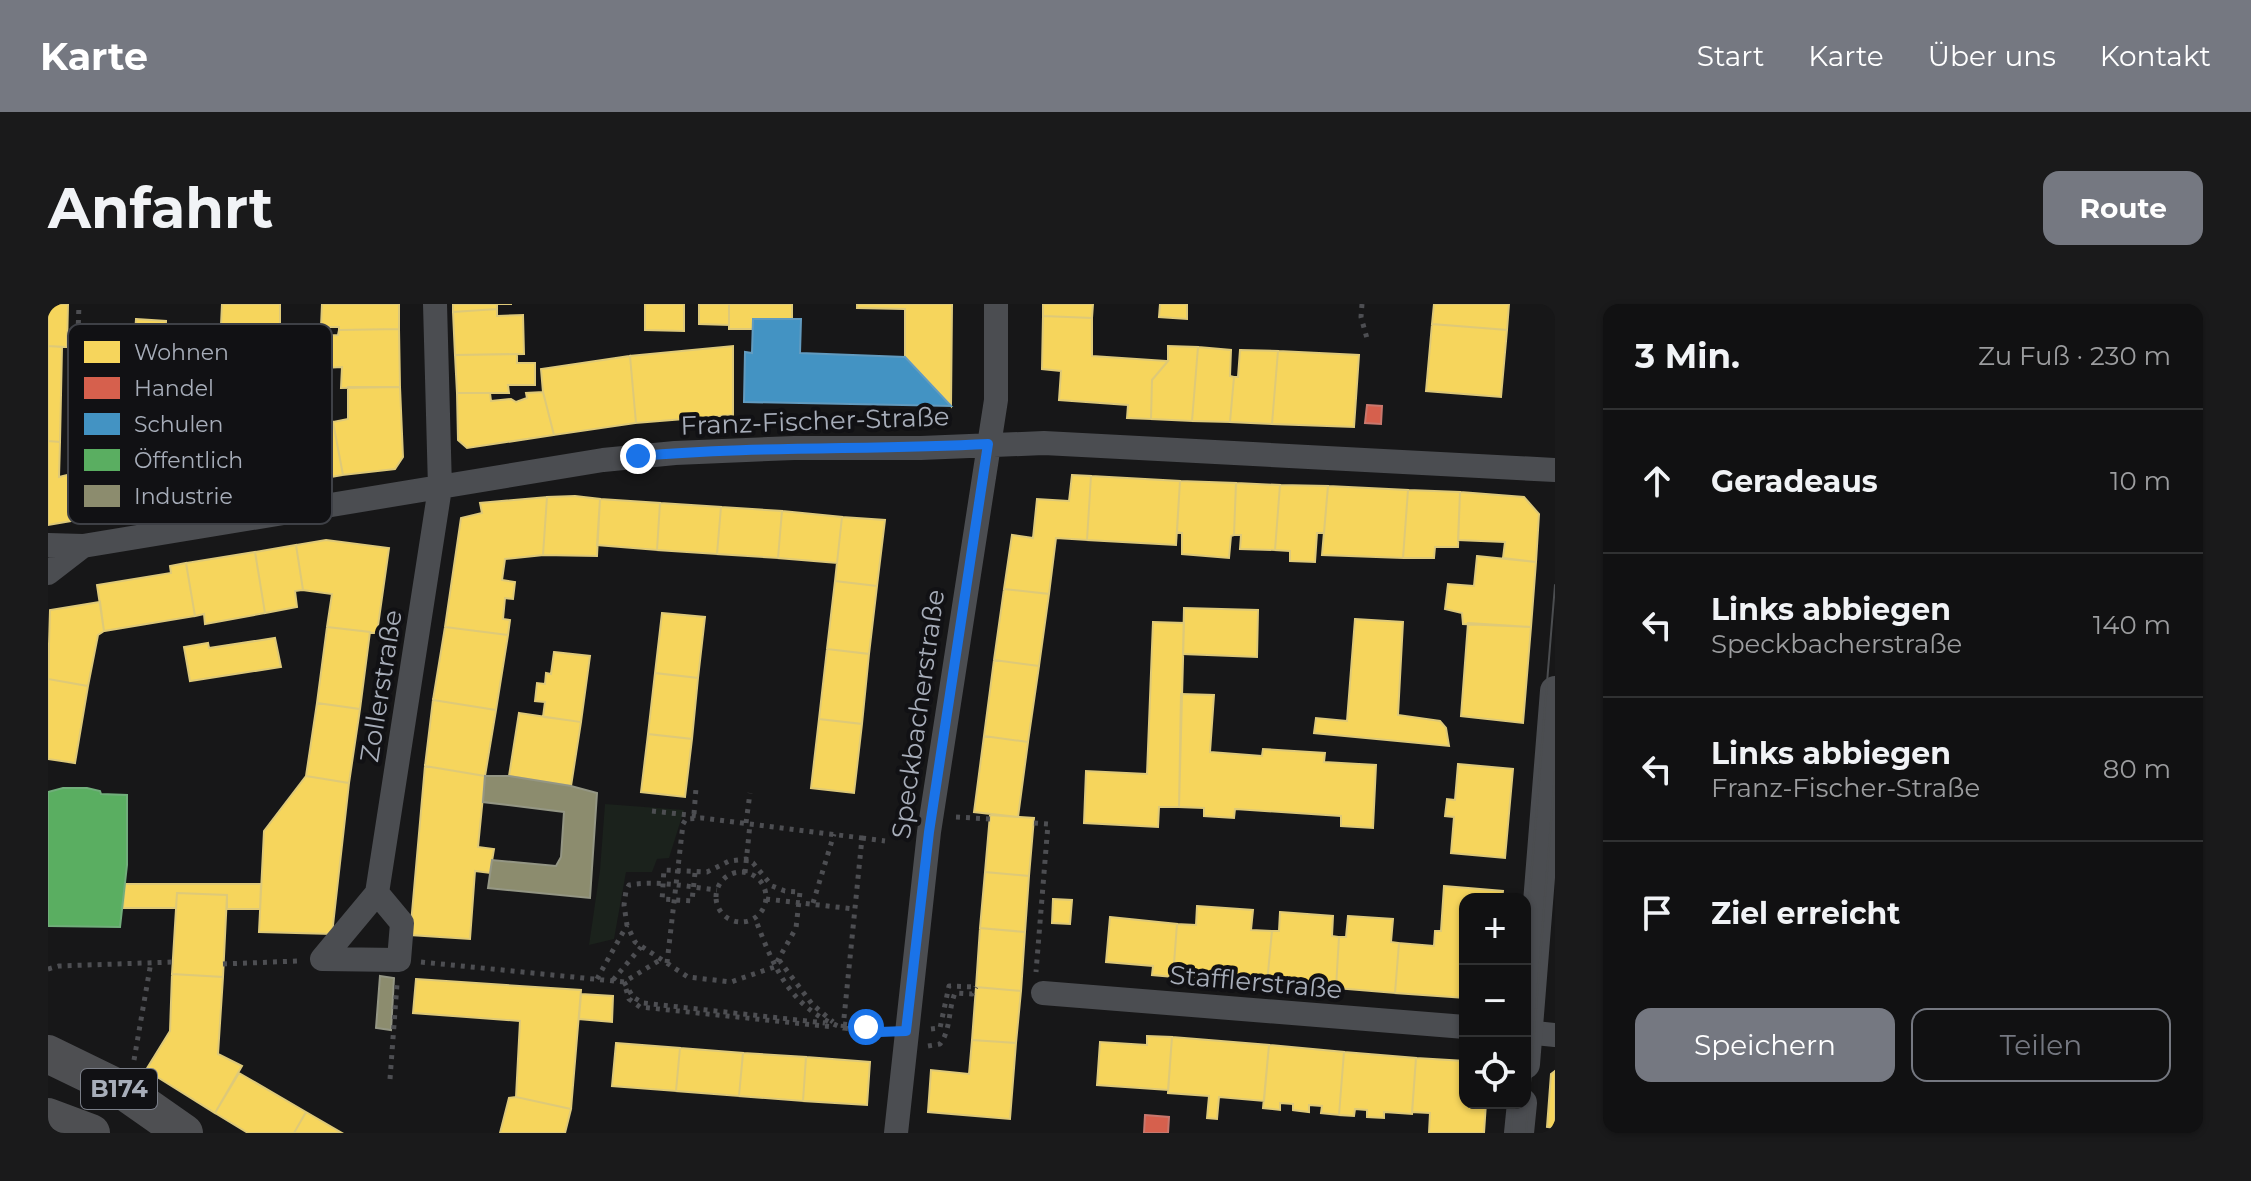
<!DOCTYPE html>
<html lang="de">
<head>
<meta charset="utf-8">
<style>
	:root { --surface:#111112; --page:#1a1a1b; --text:#f1f3f6; --muted:#9c9d9f; --line:#303132; --accent:#757881 }
	body { margin:0; font-family:Montserrat,sans-serif; background:var(--page); color:var(--text) }
	.controls { position:absolute; right:24px; bottom:24px; display:grid; overflow:hidden; border-radius:16px; box-shadow:0 2px 6px #0004 }
	.controls button { width:72px; height:72px; display:grid; place-items:center; padding:0; border:0; border-bottom:2px solid var(--line); background:var(--surface); color:var(--text); font:40px sans-serif }
	.stop { position:absolute; width:24px; height:24px; margin:-18px; border:6px solid #1a73e8; border-radius:50%; background:#fff }
	.stop.end { background:#1a73e8; border-color:#fff; box-shadow:0 2px 8px #0008 }
	.list { margin:0; padding:0; list-style:none }
	h2 { display:flex; justify-content:space-between; align-items:center; height:104px; margin:0; padding:0 32px; font-size:34px }
	h2 small { font-size:26px; font-weight:400; color:var(--muted) }
	.list li { display:grid; grid-template-columns:52px 1fr auto; gap:24px; align-items:center; box-sizing:border-box; height:144px; padding:0 32px; border-top:2px solid var(--line) }
	.list b { display:block; font-size:30px; white-space:nowrap }
	.list p { margin:0; font-size:26px; white-space:nowrap; color:var(--muted) }
	.list em { font-size:26px; font-style:normal; color:var(--muted) }
	.actions { display:flex; gap:16px; padding:24px 32px }
	.actions a { flex:1; padding:18px 0; border:2px solid var(--accent); border-radius:16px; text-align:center; font-size:28px; color:var(--accent) }
	.actions .main { background:var(--accent); color:#fff }
	.icon { flex:none; width:44px; height:44px; fill:none; stroke:currentColor; stroke-width:2; stroke-linecap:round; stroke-linejoin:round }
	.map { position:relative; flex:none; width:1507px; height:829px; overflow:hidden; border-radius:16px }
	header { display:flex; align-items:center; gap:48px; box-sizing:border-box; height:112px; padding:0 40px; background:var(--accent); color:#fff }
	header strong { font-size:38px }
	nav { display:flex; gap:44px; margin-inline-start:auto; font-size:28px }
	.intro { display:flex; align-items:center; justify-content:space-between; box-sizing:border-box; height:192px; padding:0 48px }
	h1 { margin:0; font-size:56px }
	.button { padding:20px 36px; border-radius:16px; background:var(--accent); color:#fff; font-size:28px; font-weight:700 }
	main { display:flex; gap:48px; padding:0 48px }
	aside { flex:1; background:var(--surface); border-radius:16px; box-shadow:0 2px 6px #0004 }
	.map>svg:first-child { display:block }
</style>
</head>
<body>
<header>
<strong>Karte</strong>
<nav><a>Start</a><a>Karte</a><a>Über uns</a><a>Kontakt</a></nav>
</header>
<div class="intro"><h1>Anfahrt</h1><a class="button">Route</a></div>
<main>
<div class="map">
<svg width="1507" height="829" viewBox="0 0 1507 829">
	<rect width="100%" height="100%" fill="#171718"/>
	<path fill="#1b221c" d="M557,500L636,506L621,554L609,555L604,568H578L566,635L541,641L552,566Z"/>
	<path fill="#f6d55c" stroke="#dec978" stroke-width="2" d="M0,0H20L19,43L0,42Z
		M174,0H232V23L173,21Z
		M274,0H351V25L291,26V23H273Z
		M405,0H464H449V5L405,8Z
		M597,0H636V27L597,26Z
		M651,0H681V21L651,20Z
		M681,0H744V15H705V25H681Z
		M809,0H904L903,102L857,53V5L809,4Z
		M995,0H1045L1044,14L995,12Z
		M1112,0H1139V15L1111,13Z
		M1386,0H1461L1459,26L1384,20Z
		M449,5V12L475,11L476,50L407,51L405,8Z
		M995,12L1044,14V52L1120,57L1104,76L1103,115L1079,114L1080,101L1011,96L1013,67L994,65Z
		M88,15L118,17L116,112L104,114L105,120L62,118L64,29L87,30Z
		M1384,20L1459,26L1453,93L1378,87Z
		M351,25L352,83L293,84L294,63L276,64L275,32L290,31L291,26Z
		M0,42L14,43L12,138L0,137Z
		M685,42V111L588,119L582,52Z
		M1120,42L1150,43L1144,117L1103,115L1104,76L1120,57Z
		M1150,43L1183,46L1182,72L1186,73L1182,118L1144,117Z
		M1192,46L1230,47L1224,120L1182,118L1186,73H1190Z
		M1230,47L1311,51L1306,123L1224,120Z
		M469,50V59H487V81H460L461,89H409L407,51Z
		M582,52L588,119L506,131L495,88L493,65Z
		M300,83H352L355,153L347,165L295,171L285,118L300,115Z
		M495,88L506,131L419,144L410,136L409,89H442L443,97L463,95L468,98L479,94L478,89Z
		M274,93L279,119L285,118L295,171L230,182L220,127L225,125L221,101Z
		M0,137L12,138L11,173L44,165L53,212L0,221Z
		M1024,171L1043,172L1039,236L1008,234L1001,290L956,285L964,231L985,234L989,195L1021,197Z
		M1043,172L1132,177L1128,241L1039,236Z
		M1132,177L1188,179L1186,231L1183,232L1181,254L1134,250V229L1129,228Z
		M1188,179L1232,181L1227,246L1192,245L1193,231H1186Z
		M1232,181L1280,182L1276,229H1269L1267,258L1242,257V247L1227,246Z
		M1280,182L1360,186L1355,254L1274,251Z
		M1360,186L1412,188L1410,243H1387L1386,254H1355Z
		M1412,188L1476,193L1491,210L1488,258L1455,254L1457,238L1410,236Z
		M527,192L552,195L549,252L495,251L499,193Z
		M499,193L495,251L457,255L454,276L467,278L465,295L457,294L455,315L462,316L460,331L397,323L413,214L434,209L432,199Z
		M552,195L612,199L609,246L549,241Z
		M612,199L673,203L669,250L609,246Z
		M673,203L734,207L730,254L669,250Z
		M734,207L794,213L789,259L730,254Z
		M794,213L837,216L829,282L787,277Z
		M278,236L341,244L329,329L279,323L284,290L255,286L248,241Z
		M248,241L255,286L247,287L249,303L217,309L207,248Z
		M207,248L217,309L157,320L156,310L147,312L138,259Z
		M1429,252L1488,258L1483,323L1415,320L1414,309L1397,305L1400,280L1426,282Z
		M138,259L147,312L56,327L49,281L123,269L122,262Z
		M787,277L829,282L821,350L779,345Z
		M956,285L1001,290L991,362L946,356Z
		M52,298L56,327L50,331L40,382L0,375L2,306Z
		M1136,304L1210,306L1209,353L1135,350Z
		M614,309L657,313L650,374L607,369Z
		M1307,315L1355,318L1350,411L1392,417L1398,424L1401,442L1266,429L1268,414L1299,417Z
		M1105,318L1136,319L1131,503H1111L1110,523L1036,519L1038,467L1099,470Z
		M1420,319L1483,323L1475,419L1413,412Z
		M279,323L322,328L312,405L269,399Z
		M397,323L460,331L448,406L385,396Z
		M227,334L233,363L142,377L136,343L160,339L161,344Z
		M779,345L821,350L814,420L771,415Z
		M506,348L542,352L533,418L495,413L497,398L487,397L489,379L497,380L498,369L503,370Z
		M946,356L991,362L980,438L936,432Z
		M607,369L650,374L644,435L600,430Z
		M0,375L40,382L27,459L0,455Z
		M1133,390L1166,391L1162,448L1214,452L1215,445L1277,449L1276,458L1328,461L1325,524L1293,522V512L1187,505L1186,514L1156,512V504L1131,503Z
		M385,396L448,406L437,472L377,462Z
		M269,399L312,405L301,479L258,472Z
		M471,409L533,418L523,482L461,472Z
		M771,415L814,420L806,489L763,484Z
		M600,430L644,435L637,493L593,488Z
		M936,432L980,438L970,513L926,508Z
		M1410,460L1465,465L1457,554L1403,549L1406,513L1397,512L1399,495L1407,496Z
		M377,462L437,472L430,543L446,545L442,569L427,567L422,635L362,631Z
		M258,472L301,479L284,630L211,628L216,527Z
		M942,511L986,514L981,572L937,568Z
		M937,568L981,572L977,628L932,624Z
		M77,580H213L212,605H179V591L129,589L128,604H75Z
		M1396,582L1455,587L1454,595H1417V694L1347,689L1351,639L1386,642L1387,627H1393Z
		M129,589L179,591L175,673L124,670Z
		M1005,595L1024,596L1022,620L1004,619Z
		M1149,602L1205,606L1203,626L1224,627L1219,679L1125,673L1129,620L1148,621Z
		M1232,608L1285,612L1284,632L1291,633L1288,684L1219,679L1224,627H1231Z
		M1300,612L1345,615L1343,638L1351,639L1347,689L1288,684L1291,633H1298Z
		M1062,613L1129,620L1125,673L1104,671L1105,662L1058,658Z
		M932,624L977,628L973,687L928,683Z
		M124,670L175,673L170,750L194,762L167,809L98,766L122,727Z
		M368,675L533,686L523,805L468,793L472,717L365,709Z
		M928,683L973,687L968,739L924,736Z
		M533,690L565,692L564,718L531,715Z
		M1099,732L1124,733L1120,786L1049,781L1052,738L1099,741Z
		M1124,733L1221,741L1216,797L1171,793L1169,815L1159,814L1161,792L1120,789Z
		M924,736L968,739L962,815L880,808L883,766L921,770Z
		M568,739L632,744L628,787L564,782Z
		M1221,741L1296,748L1291,811L1273,809L1274,802L1261,801V808L1245,806V800L1232,799V806L1215,804Z
		M632,744L695,749L691,792L628,787Z
		M1296,748L1368,754L1364,810L1336,808V814L1319,813V806L1307,805L1306,812L1291,811Z
		M695,749L758,753L755,797L691,792Z
		M758,753L822,758L819,801L755,797Z
		M1368,754L1417,757V799H1438L1436,829H1381L1382,809L1364,808Z
		M1507,767V824L1499,823L1503,770Z
		M191,769L258,808L246,829H200L167,809Z
		M468,793L523,805L517,829H452L461,794Z
		M258,808L294,829H246Z"/>
	<path fill="#d6604d" stroke="#c8776d" stroke-width="2" d="M1319,101L1334,102L1333,120L1317,119Z
		M1097,811L1121,813L1120,829H1096Z"/>
	<path fill="#4393c3" stroke="#619bc0" stroke-width="2" d="M705,15H753L752,49L857,53L903,102L696,98L697,48L704,49Z"/>
	<path fill="#5aae61" stroke="#71ae7b" stroke-width="2" d="M15,484H39L52,487L53,490L79,491V561L72,623L0,622V488Z"/>
	<path fill="#8c8c6e" stroke="#949684" stroke-width="2" d="M437,472H461L523,482L549,489L542,594L440,584L444,556L508,562L513,553L516,508L435,498Z
		M332,672L346,674L343,726L328,724Z"/>
	<g fill="none" stroke-linecap="round" stroke-linejoin="round">
		<path stroke="#4d4e52" stroke-width="5" stroke-dasharray="4 6" stroke-linecap="butt" d="M1314,0L1313,13L1320,38
			M30,30L31,0
			M604,507L650,512
			M646,510L648,484
			M908,513L942,515
			M698,519L702,489
			M986,519L1000,520L988,668
			M814,534L837,537
			M668 593a25 25 0 1 1 50 0a25 25 0 1 1-50 0Z
			M647,569C646,578 645,587 644,597L614,595C615,586 615,576 616,566L659,568L681,557L698,555L705,559L724,582L737,587L752,588L748,624L726,663L683,678L640,673L587,638L579,621L576,601L578,587L581,581C609,576 641,583 669,586
			M697,569L702,520
			M718,595L806,605
			M765,599L786,530
			M731,656L764,700L785,718
			M373,658L576,678L612,656
			M619,659L635,520L638,515L654,514L814,534L795,724C742,704 726,664 707,614
			M175,660L250,657
			M0,665L11,662L125,658
			M549,675L579,621
			M565,676L593,643
			M576,678L585,693L595,699L777,719
			M578,685L581,695L592,703L786,723
			M795,720L828,724L833,732
			M796,724L829,728
			M883,725L892,724L901,682L928,683
			M880,742L892,740C903,726 900,706 907,689L924,690L928,683
			M86,756L103,658
			M342,775L349,680"/>
		<path stroke="#4b4d51" stroke-width="24" d="M0,241L35,242L555,156L627,149L746,144H873L996,139L1507,166
			M0,269L35,242
			M274,655L329,589L392,184L387,0
			M274,655L351,656L354,619L329,589
			M995,689L1417,723
			M1477,728L1507,731
			M848,829L881,528L948,96V0"/>
		<path stroke="#4b4d51" stroke-width="30" d="M1477,760L1507,387
			M1471,829L1474,799"/>
		<path stroke="#4e4f52" stroke-width="38" d="M0,750L76,787L136,829
			M0,813L43,829"/>
		<path stroke="#4b4d50" stroke-width="2" d="M1477,648L1507,281
			M1463,829L1465,799
			M1478,829L1507,468"/>
	</g>
	<g fill="none" stroke-linecap="round" stroke-linejoin="round">
		<path stroke="#1a73e8" stroke-width="10" d="M590,152C707,142 824,146 940,140L881,528L858,727L831,728L828,724L818,723"/>
	</g>
	<g text-anchor="middle" stroke-width="8" stroke-linejoin="round" paint-order="stroke">
		<rect fill="#111114" stroke="#7a7e88" stroke-width="2" x="33" y="765" width="76" height="40" rx="6"/>
		<g font-size="24" font-weight="bold" fill="#a7adb9">
			<text x="71" y="793">B174</text>
		</g>
		<g font-size="26" fill="#a7adb9" stroke="#111114">
			<text transform="translate(767 117) rotate(-2)" y="9">Franz-Fischer-Straße</text>
			<text transform="translate(333 382) rotate(-81)" y="9">Zollerstraße</text>
			<text transform="translate(870 410) rotate(-82)" y="9">Speckbacherstraße</text>
			<text transform="translate(1208 678) rotate(5)" y="9">Stafflerstraße</text>
		</g>
	</g>
	<rect x="20" y="20" width="264" height="200" rx="12" fill="#111114" stroke="#3e4046" stroke-width="2"/>
	<rect x="36" y="37" width="36" height="22" fill="#f6d55c"/>
	<rect x="36" y="73" width="36" height="22" fill="#d6604d"/>
	<rect x="36" y="109" width="36" height="22" fill="#4393c3"/>
	<rect x="36" y="145" width="36" height="22" fill="#5aae61"/>
	<rect x="36" y="181" width="36" height="22" fill="#8c8c6e"/>
	<g font-size="22" fill="#a7adb9">
		<text x="86" y="56">Wohnen</text>
		<text x="86" y="92">Handel</text>
		<text x="86" y="128">Schulen</text>
		<text x="86" y="164">Öffentlich</text>
		<text x="86" y="200">Industrie</text>
	</g>
</svg>
<div class="controls">
<button>+</button>
<button>−</button>
<button><svg class="icon" aria-label="locate" viewBox="0 0 24 24"><circle cx="12" cy="12" r="6"/><path d="M12 2v4M12 18v4M2 12h4M18 12h4"/></svg></button>
</div>
<div class="stop" style="left:818px;top:723px"></div>
<div class="stop end" style="left:590px;top:152px"></div>
</div>
<aside>
<h2>3 Min.<small>Zu Fuß · 230 m</small></h2>
<ul class="list">
<li><svg class="icon" aria-label="ahead" viewBox="0 0 24 24"><path d="M12 20V5M6 11l6-6 6 6"/></svg><div><b>Geradeaus</b></div><em>10 m</em></li>
<li><svg class="icon" aria-label="left" viewBox="0 0 24 24"><path d="M17 20v-9H6M10 6l-5 5 5 5"/></svg><div><b>Links abbiegen</b><p>Speckbacherstraße</p></div><em>140 m</em></li>
<li><svg class="icon" aria-label="left" viewBox="0 0 24 24"><path d="M17 20v-9H6M10 6l-5 5 5 5"/></svg><div><b>Links abbiegen</b><p>Franz-Fischer-Straße</p></div><em>80 m</em></li>
<li><svg class="icon" aria-label="arrive" viewBox="0 0 24 24"><path d="M6 21V4h12l-3 4 3 4H6"/></svg><div><b>Ziel erreicht</b></div></li>
</ul>
<div class="actions"><a class="main">Speichern</a><a>Teilen</a></div>
</aside>
</main>
</body>
</html>
